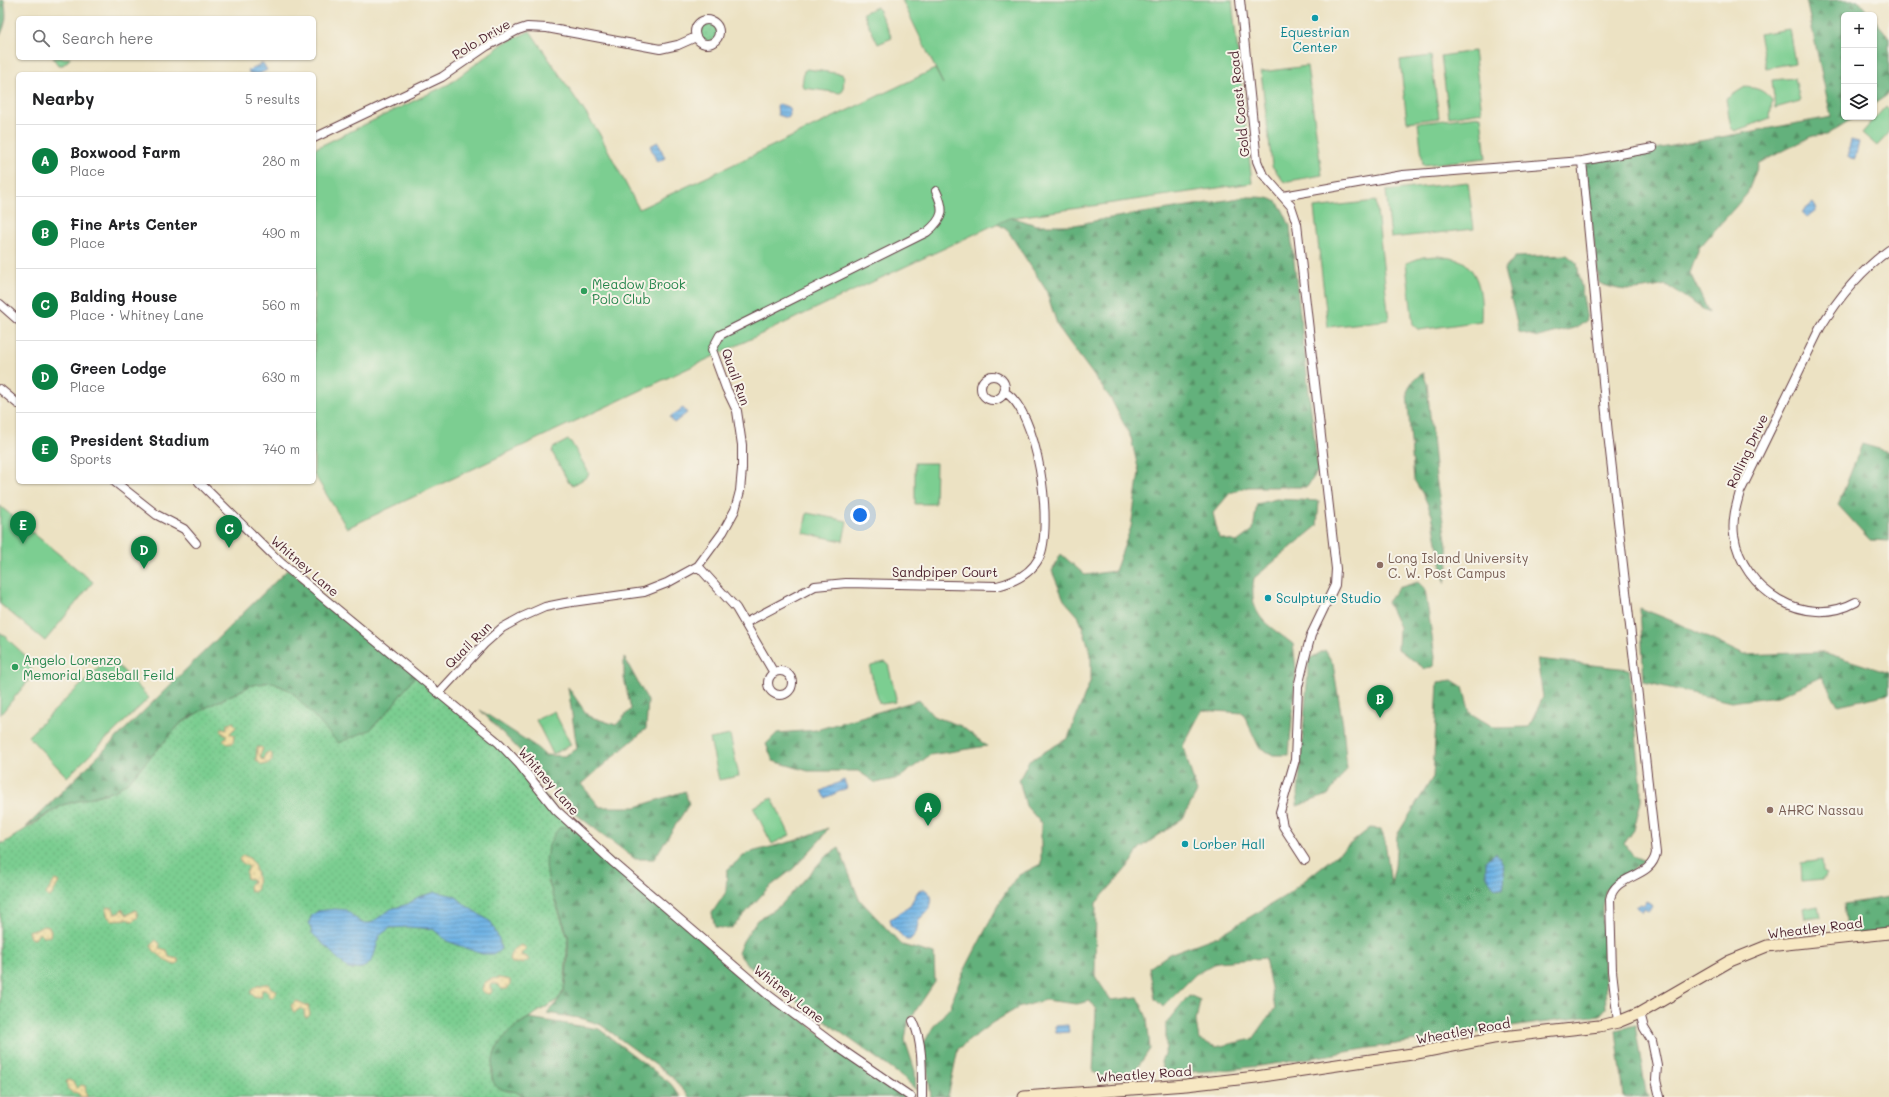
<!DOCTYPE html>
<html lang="en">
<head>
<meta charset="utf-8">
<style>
	:root { --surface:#fff; --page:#f2f2f2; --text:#202124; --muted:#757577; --line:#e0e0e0; --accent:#0b8043 }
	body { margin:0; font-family:Mali,sans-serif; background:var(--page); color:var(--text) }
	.controls { position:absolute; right:12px; top:12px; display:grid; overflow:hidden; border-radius:6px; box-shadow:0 1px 3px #0004 }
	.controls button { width:36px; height:36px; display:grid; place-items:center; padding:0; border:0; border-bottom:1px solid var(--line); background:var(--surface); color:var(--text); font:20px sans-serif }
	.you { position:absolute; left:860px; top:515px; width:14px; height:14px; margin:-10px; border:3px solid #fff; border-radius:50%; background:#1a73e8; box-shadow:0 0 0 6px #1a73e833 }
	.badge { display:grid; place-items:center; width:26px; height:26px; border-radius:50%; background:var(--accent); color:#fff; font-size:13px; font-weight:700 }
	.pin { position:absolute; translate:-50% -33px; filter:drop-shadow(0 1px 2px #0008) }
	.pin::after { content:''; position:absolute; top:21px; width:14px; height:12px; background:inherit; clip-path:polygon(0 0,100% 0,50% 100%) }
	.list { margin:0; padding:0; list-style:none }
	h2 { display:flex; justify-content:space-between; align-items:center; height:52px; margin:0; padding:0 16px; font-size:17px }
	h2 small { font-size:13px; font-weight:400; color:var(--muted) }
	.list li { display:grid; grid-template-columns:26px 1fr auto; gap:12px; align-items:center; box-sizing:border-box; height:72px; padding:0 16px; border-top:1px solid var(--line) }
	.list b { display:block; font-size:15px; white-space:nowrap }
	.list p { margin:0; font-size:13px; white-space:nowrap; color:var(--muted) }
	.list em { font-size:13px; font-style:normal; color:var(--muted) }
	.icon { flex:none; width:22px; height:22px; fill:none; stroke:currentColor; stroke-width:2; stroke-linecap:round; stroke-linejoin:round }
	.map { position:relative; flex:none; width:1889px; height:1097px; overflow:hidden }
	.search { position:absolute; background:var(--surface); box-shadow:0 1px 3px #0004; left:16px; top:16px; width:300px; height:44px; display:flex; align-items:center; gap:10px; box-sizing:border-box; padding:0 14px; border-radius:6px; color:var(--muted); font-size:15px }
	.panel { position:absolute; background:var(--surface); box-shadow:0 1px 3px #0004; left:16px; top:72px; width:300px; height:412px; border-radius:6px }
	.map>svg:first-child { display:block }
</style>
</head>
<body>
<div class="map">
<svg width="1889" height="1097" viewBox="0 0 1889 1097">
	<defs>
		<pattern id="grass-dots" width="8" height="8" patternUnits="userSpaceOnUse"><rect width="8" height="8" fill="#7bce91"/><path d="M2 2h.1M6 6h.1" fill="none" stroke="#6cb07d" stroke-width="1.8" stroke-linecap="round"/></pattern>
		<pattern id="forest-firs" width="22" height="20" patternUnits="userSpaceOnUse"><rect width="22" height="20" fill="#64b17b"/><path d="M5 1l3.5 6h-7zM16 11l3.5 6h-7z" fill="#548f65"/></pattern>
		<pattern id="sand-dots" width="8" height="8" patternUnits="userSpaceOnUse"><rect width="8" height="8" fill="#eeda9e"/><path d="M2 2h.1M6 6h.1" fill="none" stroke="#cebb88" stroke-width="1.8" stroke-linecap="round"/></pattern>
		<pattern id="water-rules" width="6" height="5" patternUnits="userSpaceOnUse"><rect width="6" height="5" fill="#6fb4e5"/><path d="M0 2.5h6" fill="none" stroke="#5d92ba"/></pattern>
	</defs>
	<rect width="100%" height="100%" fill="#f7f3e8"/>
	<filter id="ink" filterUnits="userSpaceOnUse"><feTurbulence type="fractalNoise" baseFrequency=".025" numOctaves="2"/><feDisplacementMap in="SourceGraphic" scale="8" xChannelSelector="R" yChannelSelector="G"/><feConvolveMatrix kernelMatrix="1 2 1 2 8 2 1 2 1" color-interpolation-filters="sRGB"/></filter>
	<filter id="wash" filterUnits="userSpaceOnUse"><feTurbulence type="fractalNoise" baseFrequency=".012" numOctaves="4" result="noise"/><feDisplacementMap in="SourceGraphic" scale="16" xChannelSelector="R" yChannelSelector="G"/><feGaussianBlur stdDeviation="0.9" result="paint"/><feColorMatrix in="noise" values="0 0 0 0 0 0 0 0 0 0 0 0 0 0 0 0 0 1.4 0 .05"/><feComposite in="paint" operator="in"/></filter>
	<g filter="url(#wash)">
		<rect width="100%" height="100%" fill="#ece2c3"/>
		<path fill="url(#grass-dots)" stroke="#62765e" d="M696 32a11 11 0 1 1 22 0a11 11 0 1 1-22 0Z
			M416,675L499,743L571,826L548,881L568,938L564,989L559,999L517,1025L496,1049L492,1068V1080L507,1091H515L524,1097H0V843H4L63,805L114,791L129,781L181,723L209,706L252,685L271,682L291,691L308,709L370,730L389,710Z"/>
		<path fill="url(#forest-firs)" stroke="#576853" d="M0,0H4C7,15 7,22 0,36Z
			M1806,0H1858L1870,15H1844V117H1855L1826,135L1813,136L1759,163L1747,194L1699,248L1690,273L1709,313L1666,285C1639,290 1626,294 1599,283L1584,162L1831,117Z
			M1874,19L1889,37V91L1886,96L1874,104Z
			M1246,197C1277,197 1278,198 1290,226L1318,471L1307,487H1248L1230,493L1213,513L1219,538L1237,542L1253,530L1257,504L1276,499L1319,501L1317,526L1254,578C1248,617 1266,623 1293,644L1296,669L1289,755H1273L1259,747L1243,713L1202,710L1183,746L1197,792L1183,818L1139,849L1132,862L1096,903L1095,976L1111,1000L1138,997L1147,1018L1150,1049L1133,1074L1108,1079L1093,1072L1096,1010L1090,1001L1077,1004L1045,1000L1018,1008L992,1023L958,1049L948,1097H931L924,1043L933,1027L950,1007L961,977L1002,898L1017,876L1041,864V823L1026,806L1019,780L1029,761L1068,738L1091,679V654L1079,617L1064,600L1052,571L1061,554L1085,575L1115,571L1131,527L1139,472L1131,438L1111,399L1058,327L1046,290L1008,231L986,215L1015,218L1036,225H1075L1104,219Z
			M1567,255L1577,263L1587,320L1578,327L1538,337L1519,332L1504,270L1515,257Z
			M1423,373L1427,384L1436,477L1449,559L1445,584L1432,515L1424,496L1414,480L1407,392L1413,380Z
			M1862,444L1889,452V541L1870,540L1838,505Z
			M288,569L416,675L389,710L370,730L338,743L291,691L271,682L252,685L209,706L181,723L129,781L114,791L63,805L26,827Z
			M1418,582L1425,589L1435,657L1434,666L1425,669L1398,649L1399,627L1387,602L1398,588Z
			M1640,608L1675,622L1744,655L1823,652L1889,673V694L1838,705L1822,677L1778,696L1731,702L1644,682Z
			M1325,650L1333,664L1343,725L1347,769L1328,795L1297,806L1309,659Z
			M624,657L648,701L646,729L581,784L600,807H636L685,791L689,804L654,859H635L569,809L527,758L480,710L535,746L545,755L564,756L577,749L568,687L588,716L616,725L631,709L624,678Z
			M1537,659L1629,669L1641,781V800L1634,830L1624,844L1633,856L1645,861L1606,890L1602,907L1606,1008L1600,1015C1523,1025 1447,1036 1370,1048C1302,1059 1232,1074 1163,1072L1161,1062L1166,1048V1023L1189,995L1200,1000L1196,1021L1199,1040L1216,1047L1253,1039L1275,1008L1265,958L1218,962L1196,974L1163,1007L1155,999L1149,968L1169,954L1218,936L1285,896L1370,828L1381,829L1385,841L1391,884L1395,866L1397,835L1433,777L1438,682L1452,680L1463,687L1470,713L1495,728L1529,727L1543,697Z
			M919,700L933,716L961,726L987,746L930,755L899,778L876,783L858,771H808L773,761L766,744L777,733L816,730Z
			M571,826L767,994L906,1097H689L672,1077L601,1025L584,1019L547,1013C553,1006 562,998 564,989C566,982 569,943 568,937C558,899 530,864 559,828Z
			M828,828L821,839L793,869L767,889L733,927L728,929L715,927L712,913L726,892L727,870L747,853L794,841Z
			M839,848L859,899L902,945L934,954L935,982L908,1022L905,1040L915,1071L916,1090L903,1077L749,967L738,953L743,941L757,920L781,905L825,857Z
			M1889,897V933L1848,937L1844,904Z
			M529,1018L599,1029L670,1083L681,1097H524C521,1095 519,1093 516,1092C511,1090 503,1091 498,1088C492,1083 492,1077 492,1071C492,1045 508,1030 529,1018Z
			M1635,1025L1646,1092L1650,1097H1624L1616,1030Z"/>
		<path fill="url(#sand-dots)" stroke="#9c7c64" d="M233,722L236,727L230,733L234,735L233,743L228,744L223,740L227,736L221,731L222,728L227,729V725Z
			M261,747L263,749L260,755L261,759L264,760L265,754L269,752L272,755V760L270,763L262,765L256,760L257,748Z
			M243,855C246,857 250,858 251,860C256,865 260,885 255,892L250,891L249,886L253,883L252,880L247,878L246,874L249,867L240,861L239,859Z
			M55,880L59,882C56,887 54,892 51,896L48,897L46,894Z
			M108,907L113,908L115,914L119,913L122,909L127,915L136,910L138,917L133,921L126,919L112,920L108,917L106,909Z
			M43,926L49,927L51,930L50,936L44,937L39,933L35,939L30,938L28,932L30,930H36Z
			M156,940L160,944L159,948L167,950L169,957L178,959V963L176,965C166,963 162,956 154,951L151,945Z
			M521,945L525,947L526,949L522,952L521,956H526L529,960L523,963H512L509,960C510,952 514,949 521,945Z
			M499,978L510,980V985L507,989H502L497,984H492L490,987L492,991L490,994L485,993L482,990L484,983L491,979Z
			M264,984H268L271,988L277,991L274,997H270L268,992L265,990H262L261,997L254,996L251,993C252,986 259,986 264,984Z
			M297,1001L308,1006L310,1014L308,1017H305L304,1010L301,1008L295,1012L293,1011L291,1005Z
			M68,1080L73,1082L77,1089L81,1085L85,1086L87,1097H81L78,1093L72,1092L68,1089L66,1082Z"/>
		<path fill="#7bce91" stroke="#62765e" d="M902,0H1232L1252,183L1009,218L347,528L314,474V149L449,84L504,43L530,31L599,133L639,209L935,69L943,84Z
			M877,7L892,38L878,44L863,13Z
			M1789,29L1795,63L1766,68L1759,34Z
			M1474,51L1482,112L1449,117L1441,56Z
			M1431,56L1439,118L1407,122L1400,60Z
			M53,58H71L63,65H58Z
			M1307,66L1322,175L1284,182L1272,166L1261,72Z
			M807,69L842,74L844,77L843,91L840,93L804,88L802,85L804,71Z
			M1795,78L1800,101L1775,108L1772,80Z
			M1745,87C1758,88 1763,90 1772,100L1770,118L1735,131L1731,128L1726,99Z
			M1886,106L1889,109V133L1877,146L1862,133Z
			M1481,116L1486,158L1423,165L1418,123Z
			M1468,182L1474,229L1391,238L1386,191Z
			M1376,201L1389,320L1328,327L1314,208Z
			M1439,256C1447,258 1460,258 1466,264C1482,279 1482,302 1481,321L1419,330L1413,325L1406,263L1423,257Z
			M568,440L571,442L589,473L587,477L573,485L569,483L552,452L553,448Z
			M915,463H936L935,504H915Z
			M0,506L93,582L45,641L0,604Z
			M807,513L847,521L843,541L803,533Z
			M0,632L28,658L33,675L0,715Z
			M110,657L149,698L67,777L28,736Z
			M885,662L888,664L896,698L895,702L882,704L879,703L870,669L871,666Z
			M554,711L571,745L553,754L536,720Z
			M730,735L739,776L719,780L710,739Z
			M772,798L790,835L772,844L753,807Z
			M1822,860L1823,872L1827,874L1822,880L1802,882L1801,863Z
			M1818,905L1820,917L1805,919L1803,908Z"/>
		<path fill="url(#water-rules)" stroke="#5c6a88" d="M263,63L267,70L259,74H250L248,71Z
			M779,104L789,107L790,115L788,118L778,115L777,107Z
			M1851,140L1859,142L1855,159L1847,157Z
			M658,142L665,158L657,162L650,146Z
			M1813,203L1817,209L1807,217L1802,212Z
			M683,408L687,413L674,423L670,417Z
			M844,780L847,788L825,798L821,791Z
			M1496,853C1505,864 1506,875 1503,889L1495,888L1486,875V860Z
			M924,889C939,897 929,912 919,919L916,933L910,940H906L892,926L890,919L909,907L918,891Z
			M436,892L455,896L468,907L491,922L499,939L501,949L495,954H482L447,941L433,929L408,927L390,928L379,936C374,957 373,971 348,969L312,933L309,922L312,915L318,911L335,909L346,910L361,923H371L391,909L408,904L418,897Z
			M1647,901L1651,903L1653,907L1648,911L1644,909L1642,913L1636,907L1641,904L1645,905Z
			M1068,1025L1069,1032L1056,1033L1055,1026Z"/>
	</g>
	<g filter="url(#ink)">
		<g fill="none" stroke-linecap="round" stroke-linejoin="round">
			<g stroke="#623c42" stroke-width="10">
				<path id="street" d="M1240,0L1257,161L1262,173L1291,206L1297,224L1336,569L1335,585L1311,635L1306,654L1298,687L1295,760L1280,812L1283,826L1305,860
					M695 32a12 12 0 1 1 24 0a12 12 0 1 1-24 0Z
					M314,138L442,77L487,46L518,30L527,27L547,28L660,49L678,45L696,37
					M1582,161L1608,434L1656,853C1651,880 1615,873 1610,899L1612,971L1618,1022
					M1283,196L1403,175L1582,161L1653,148
					M0,304L18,320
					M981 388a12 12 0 1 1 24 0a12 12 0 1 1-24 0Z
					M0,389L18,404
					M115,482L157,515L184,529L196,543
					M199,482L280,562L499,743L519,764L556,810L614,863L767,994L835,1045L911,1097
					M698,566L736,608L774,673
					M1856,602C1805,630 1742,590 1734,535C1732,520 1736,506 1740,492L1820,328C1839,297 1860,271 1889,250
					M745,623L815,586L846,583L997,586C1014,582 1030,575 1039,558C1054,527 1038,408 1004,392
					M768 683a12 12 0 1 1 24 0a12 12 0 1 1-24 0Z
					M439,693L484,644L502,628L520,618L545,607L565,603L644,592L667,583L698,566L723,532L735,510L740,491L742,469V445L737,411L726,388L712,350L720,335L927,232C944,218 945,210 936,191
					M1640,1013L1644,1028L1652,1041L1657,1066L1656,1080L1660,1097
					M913,1021C923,1041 922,1074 922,1097"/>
			</g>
			<g stroke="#623c42" stroke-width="13">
				<path id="secondary" d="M1024,1097L1186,1085L1256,1077L1412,1054L1493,1038L1599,1026L1618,1022L1640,1013L1730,961L1767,946L1889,933"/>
			</g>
			<use href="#street" stroke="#fff" stroke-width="8"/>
			<use href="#secondary" stroke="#f7e8c3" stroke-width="11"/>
		</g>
	</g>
	<g fill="#0f9aa8" stroke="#f7f3e8" stroke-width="1.5">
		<circle cx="1315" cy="18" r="4"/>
		<circle cx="1268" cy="598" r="4"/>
		<circle cx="1185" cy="844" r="4"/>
	</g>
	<g fill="#2e9e5b" stroke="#f7f3e8" stroke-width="1.5">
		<circle cx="584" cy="291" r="4"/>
		<circle cx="15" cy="667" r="4"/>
	</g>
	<g fill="#8d6e63" stroke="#f7f3e8" stroke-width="1.5">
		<circle cx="1380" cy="565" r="4"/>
		<circle cx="1770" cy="810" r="4"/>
	</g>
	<g text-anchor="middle" stroke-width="4" stroke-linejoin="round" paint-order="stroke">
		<g font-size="13" fill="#0d838f" stroke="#f7f3e8" text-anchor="start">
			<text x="1315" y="37" text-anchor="middle">Equestrian<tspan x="1315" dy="15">Center</tspan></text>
			<text x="1276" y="603">Sculpture Studio</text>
			<text x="1193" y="849">Lorber Hall</text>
		</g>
		<g font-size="13" fill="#4a1f2b" stroke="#f7f3e8">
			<text transform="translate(481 39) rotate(-31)" y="5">Polo Drive</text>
			<text transform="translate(1239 104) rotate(-96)" y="5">Gold Coast Road</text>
			<text transform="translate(736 377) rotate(70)" y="5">Quail Run</text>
			<text transform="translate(1747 451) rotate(-65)" y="5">Rolling Drive</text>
			<text transform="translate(305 566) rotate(41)" y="5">Whitney Lane</text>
			<text x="945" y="577">Sandpiper Court</text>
			<text transform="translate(468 645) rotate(-45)" y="5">Quail Run</text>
			<text transform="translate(549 781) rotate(49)" y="5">Whitney Lane</text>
			<text transform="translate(1815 928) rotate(-7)" y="5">Wheatley Road</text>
			<text transform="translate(789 994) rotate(38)" y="5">Whitney Lane</text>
			<text transform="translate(1463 1031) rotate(-10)" y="5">Wheatley Road</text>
			<text transform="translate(1144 1074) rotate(-4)" y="5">Wheatley Road</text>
		</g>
		<g font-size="13" fill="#27864d" stroke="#f7f3e8" text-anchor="start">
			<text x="592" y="289">Meadow Brook<tspan x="592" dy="15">Polo Club</tspan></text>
			<text x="23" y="665">Angelo Lorenzo<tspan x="23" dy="15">Memorial Baseball Feild</tspan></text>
		</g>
		<g font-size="13" fill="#785e54" stroke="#f7f3e8" text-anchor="start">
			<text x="1388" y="563">Long Island University<tspan x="1388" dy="15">C. W. Post Campus</tspan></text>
			<text x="1778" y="815">AHRC Nassau</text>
		</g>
	</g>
</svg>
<div class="controls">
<button>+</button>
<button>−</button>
<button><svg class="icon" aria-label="layers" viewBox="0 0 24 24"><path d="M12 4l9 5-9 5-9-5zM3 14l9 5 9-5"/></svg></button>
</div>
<div class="you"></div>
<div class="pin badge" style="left:928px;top:826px">A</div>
<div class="pin badge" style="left:1380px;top:718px">B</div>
<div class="pin badge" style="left:229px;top:548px">C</div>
<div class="pin badge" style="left:144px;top:569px">D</div>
<div class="pin badge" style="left:23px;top:544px">E</div>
<div class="search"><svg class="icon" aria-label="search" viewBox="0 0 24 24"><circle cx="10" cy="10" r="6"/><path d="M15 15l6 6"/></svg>Search here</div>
<section class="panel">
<h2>Nearby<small>5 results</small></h2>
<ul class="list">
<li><span class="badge">A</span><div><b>Boxwood Farm</b><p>Place</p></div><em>280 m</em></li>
<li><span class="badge">B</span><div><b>Fine Arts Center</b><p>Place</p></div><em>490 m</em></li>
<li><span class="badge">C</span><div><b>Balding House</b><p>Place · Whitney Lane</p></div><em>560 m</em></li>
<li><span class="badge">D</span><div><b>Green Lodge</b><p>Place</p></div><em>630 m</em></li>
<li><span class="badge">E</span><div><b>President Stadium</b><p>Sports</p></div><em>740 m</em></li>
</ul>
</section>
</div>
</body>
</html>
